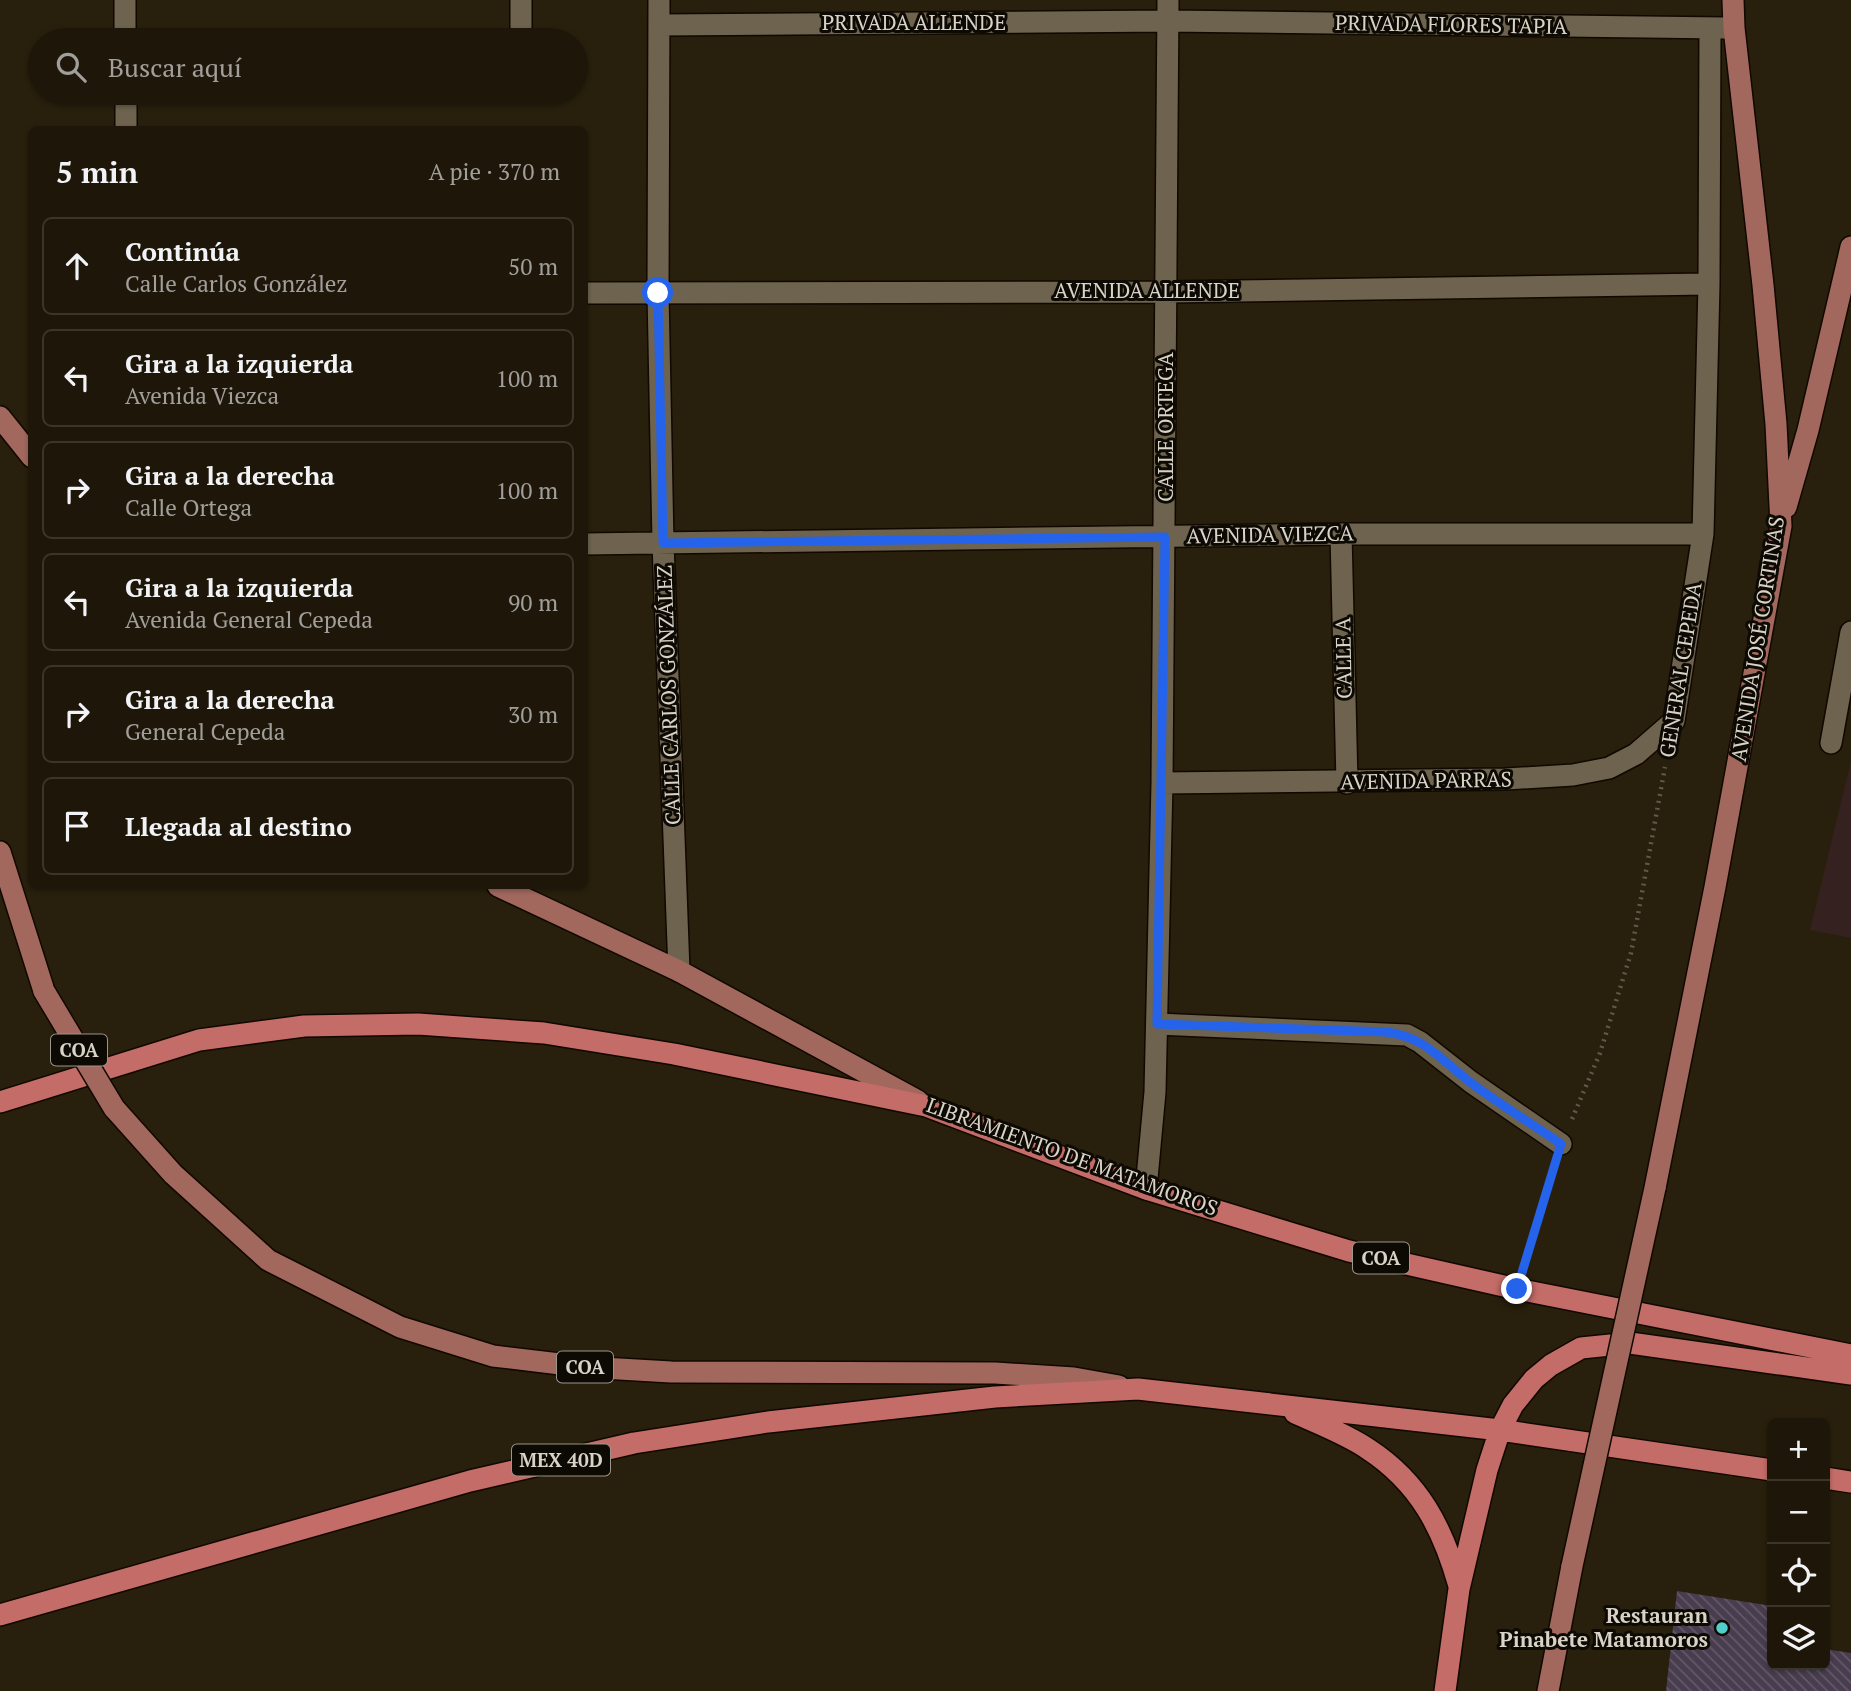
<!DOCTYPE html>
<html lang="es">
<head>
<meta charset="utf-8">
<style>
	:root { --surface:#1e1709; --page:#262012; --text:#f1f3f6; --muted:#a19f9c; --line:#3c362a }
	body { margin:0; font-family:"PT Serif",serif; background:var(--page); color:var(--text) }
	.controls { position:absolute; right:21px; bottom:21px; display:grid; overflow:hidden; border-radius:10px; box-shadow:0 2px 5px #0004 }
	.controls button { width:63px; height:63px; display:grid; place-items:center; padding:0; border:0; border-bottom:2px solid var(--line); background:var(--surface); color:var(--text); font:35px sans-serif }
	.stop { position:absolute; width:21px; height:21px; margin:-16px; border:5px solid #2563eb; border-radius:50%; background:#fff }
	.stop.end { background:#2563eb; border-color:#fff; box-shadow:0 2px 7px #0008 }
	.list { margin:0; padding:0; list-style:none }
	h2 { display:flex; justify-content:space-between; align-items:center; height:91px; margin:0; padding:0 28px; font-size:30px }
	h2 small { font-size:23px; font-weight:400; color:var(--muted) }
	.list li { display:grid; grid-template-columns:46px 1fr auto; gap:21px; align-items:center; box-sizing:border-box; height:98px; margin:0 14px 14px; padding:0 14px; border:2px solid var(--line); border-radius:10px }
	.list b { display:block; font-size:26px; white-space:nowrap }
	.list p { margin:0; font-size:23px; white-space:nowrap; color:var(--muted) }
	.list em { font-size:23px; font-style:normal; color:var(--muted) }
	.icon { flex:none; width:38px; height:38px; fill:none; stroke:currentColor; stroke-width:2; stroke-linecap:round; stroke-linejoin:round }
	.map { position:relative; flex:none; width:1851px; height:1691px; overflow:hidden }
	.search { position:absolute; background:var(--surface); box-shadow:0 2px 5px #0004; left:28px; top:28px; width:560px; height:77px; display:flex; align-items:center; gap:18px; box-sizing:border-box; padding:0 24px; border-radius:38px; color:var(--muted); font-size:26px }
	.panel { position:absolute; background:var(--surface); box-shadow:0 2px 5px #0004; left:28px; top:126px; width:560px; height:763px; border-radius:10px }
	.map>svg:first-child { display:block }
</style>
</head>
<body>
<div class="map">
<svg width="1851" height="1691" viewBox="0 0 1851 1691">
	<defs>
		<pattern id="building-back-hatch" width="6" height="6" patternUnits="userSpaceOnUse" patternTransform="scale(1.75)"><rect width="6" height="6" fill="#483d4f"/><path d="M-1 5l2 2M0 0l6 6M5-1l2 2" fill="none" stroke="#625867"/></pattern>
	</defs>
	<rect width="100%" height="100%" fill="#281f0c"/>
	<path fill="#352220" d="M1851,761V938L1810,930Z"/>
	<path fill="url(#building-back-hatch)" d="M1677,1591L1772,1606V1665H1825V1649L1851,1653V1691H1666Z"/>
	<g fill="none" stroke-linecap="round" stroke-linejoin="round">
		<g stroke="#110800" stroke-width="24">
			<path id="minor" d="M125,0V40
				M521,0V27
				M659,0L658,293L663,543L679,971
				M660,25L1168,21L1724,28
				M126,93V130
				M584,293L1168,292L1709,284
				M1341,534L1347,783
				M584,544L1341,534H1703
				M1831,743L1851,632
				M1162,783L1506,779L1573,775L1609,768L1636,754L1674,721L1703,534L1709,284L1710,28
				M1157,1024L1407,1035L1420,1042L1471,1082L1561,1144
				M1146,1189L1155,1092L1162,783L1168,0"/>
		</g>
		<g stroke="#110800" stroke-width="24">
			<path id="major" d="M0,417L32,457
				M1786,507L1808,430L1851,247
				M0,852L44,991
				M498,886L679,971L918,1101
				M114,1108L173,1174L268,1260L400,1327L493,1356L585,1367L671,1372L995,1373L1074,1378L1119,1386
				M1655,1188L1715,887L1781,526L1776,424L1763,285L1734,28L1733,0
				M1548,1691L1572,1566"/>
		</g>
		<g stroke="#110800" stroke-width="24">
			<path id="highway" d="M0,1102L199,1040L304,1026L418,1024L544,1033L674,1054L926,1106L1146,1189L1349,1251L1517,1289L1851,1355
				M1295,1413C1319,1424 1346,1434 1368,1449C1420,1483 1443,1529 1459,1586
				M1825,1478L1851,1482
				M0,1615L470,1481L634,1443L768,1422L995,1397L1138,1389L1500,1430L1772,1470
				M1445,1691L1459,1589L1487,1470L1500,1430L1513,1405L1534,1379L1551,1365L1581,1348L1630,1343L1851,1374"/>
		</g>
		<path stroke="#615949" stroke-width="4.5" stroke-dasharray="2 5" stroke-linecap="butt" d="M1572,1119L1600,1053L1631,953L1665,767
			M1525,1262L1553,1170"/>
		<use href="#minor" stroke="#6e634f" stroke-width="21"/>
		<use href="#major" stroke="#a2685e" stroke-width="21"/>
		<use href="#highway" stroke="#c46c68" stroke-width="21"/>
		<g stroke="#110800" stroke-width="24" stroke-linecap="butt">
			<path id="major-bridge" d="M44,991L114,1108
				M1572,1566L1655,1188"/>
		</g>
		<use href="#major-bridge" stroke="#a2685e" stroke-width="21"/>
	</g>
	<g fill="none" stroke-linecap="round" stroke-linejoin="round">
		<path stroke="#2563eb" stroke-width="9" d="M658,293L663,543L1165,537L1157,1024L1387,1032C1425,1037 1441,1060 1470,1082C1499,1104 1531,1123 1561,1144L1517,1289"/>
	</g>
	<circle fill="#52cdcc" stroke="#0d0903" stroke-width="2.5" cx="1722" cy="1628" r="7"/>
	<g text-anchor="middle" stroke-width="6" stroke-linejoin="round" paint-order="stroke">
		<g fill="#0d0903" stroke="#9b968c" stroke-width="2">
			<rect x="51" y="1034.5" width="56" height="31" rx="5"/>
			<rect x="1353" y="1242.5" width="56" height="31" rx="5"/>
			<rect x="557" y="1351.5" width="56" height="31" rx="5"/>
			<rect x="512" y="1444.5" width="98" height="31" rx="5"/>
		</g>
		<g font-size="19" font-weight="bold" fill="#d8d2c7">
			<text x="79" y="1057">COA</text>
			<text x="1381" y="1265">COA</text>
			<text x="585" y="1374">COA</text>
			<text x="561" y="1467">MEX 40D</text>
		</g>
		<g font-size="21" fill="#d8d2c7" stroke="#0d0903">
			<text x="914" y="30">PRIVADA ALLENDE</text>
			<text transform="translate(1451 25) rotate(1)" y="7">PRIVADA FLORES TAPIA</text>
			<text x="1147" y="298">AVENIDA ALLENDE</text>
			<text transform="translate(1166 427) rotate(-90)" y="7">CALLE ORTEGA</text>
			<text transform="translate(1270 535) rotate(-1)" y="7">AVENIDA VIEZCA</text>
			<text transform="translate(1758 639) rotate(-81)" y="7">AVENIDA JOSÉ CORTINAS</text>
			<text transform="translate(1344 658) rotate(-91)" y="7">CALLE A</text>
			<text transform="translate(1681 670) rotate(-81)" y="7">GENERAL CEPEDA</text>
			<text transform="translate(669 695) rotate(-92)" y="7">CALLE CARLOS GONZÁLEZ</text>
			<text transform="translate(1426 781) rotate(-1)" y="7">AVENIDA PARRAS</text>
			<text transform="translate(1072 1157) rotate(20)" y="7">LIBRAMIENTO DE MATAMOROS</text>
		</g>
		<g font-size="21" font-weight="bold" fill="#d8d2c7" stroke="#0d0903" text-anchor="end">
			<text x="1708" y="1623">Restauran<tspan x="1708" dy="24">Pinabete Matamoros</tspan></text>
		</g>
	</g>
</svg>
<div class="controls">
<button>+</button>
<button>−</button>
<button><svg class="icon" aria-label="locate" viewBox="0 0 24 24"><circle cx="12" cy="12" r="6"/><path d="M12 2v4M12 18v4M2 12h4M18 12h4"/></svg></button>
<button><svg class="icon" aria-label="layers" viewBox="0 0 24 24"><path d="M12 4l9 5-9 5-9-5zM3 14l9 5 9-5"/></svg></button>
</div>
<div class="stop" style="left:658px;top:293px"></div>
<div class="stop end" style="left:1517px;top:1289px"></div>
<div class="search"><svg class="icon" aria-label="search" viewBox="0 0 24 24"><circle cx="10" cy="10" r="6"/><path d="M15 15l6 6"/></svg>Buscar aquí</div>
<section class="panel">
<h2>5 min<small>A pie · 370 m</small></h2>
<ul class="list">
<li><svg class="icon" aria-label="ahead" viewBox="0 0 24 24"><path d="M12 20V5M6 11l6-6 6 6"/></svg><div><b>Continúa</b><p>Calle Carlos González</p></div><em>50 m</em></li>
<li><svg class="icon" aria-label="left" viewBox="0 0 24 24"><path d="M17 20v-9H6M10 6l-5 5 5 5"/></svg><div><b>Gira a la izquierda</b><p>Avenida Viezca</p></div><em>100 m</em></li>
<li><svg class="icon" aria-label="right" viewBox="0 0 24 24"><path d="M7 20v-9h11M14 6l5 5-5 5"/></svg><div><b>Gira a la derecha</b><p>Calle Ortega</p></div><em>100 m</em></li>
<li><svg class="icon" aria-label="left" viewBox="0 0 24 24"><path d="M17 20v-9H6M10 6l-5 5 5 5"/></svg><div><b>Gira a la izquierda</b><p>Avenida General Cepeda</p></div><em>90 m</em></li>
<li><svg class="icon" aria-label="right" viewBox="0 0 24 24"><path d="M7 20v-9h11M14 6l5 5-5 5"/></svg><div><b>Gira a la derecha</b><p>General Cepeda</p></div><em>30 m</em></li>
<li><svg class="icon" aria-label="arrive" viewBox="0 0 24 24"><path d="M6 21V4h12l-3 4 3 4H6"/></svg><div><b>Llegada al destino</b></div></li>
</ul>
</section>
</div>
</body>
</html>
